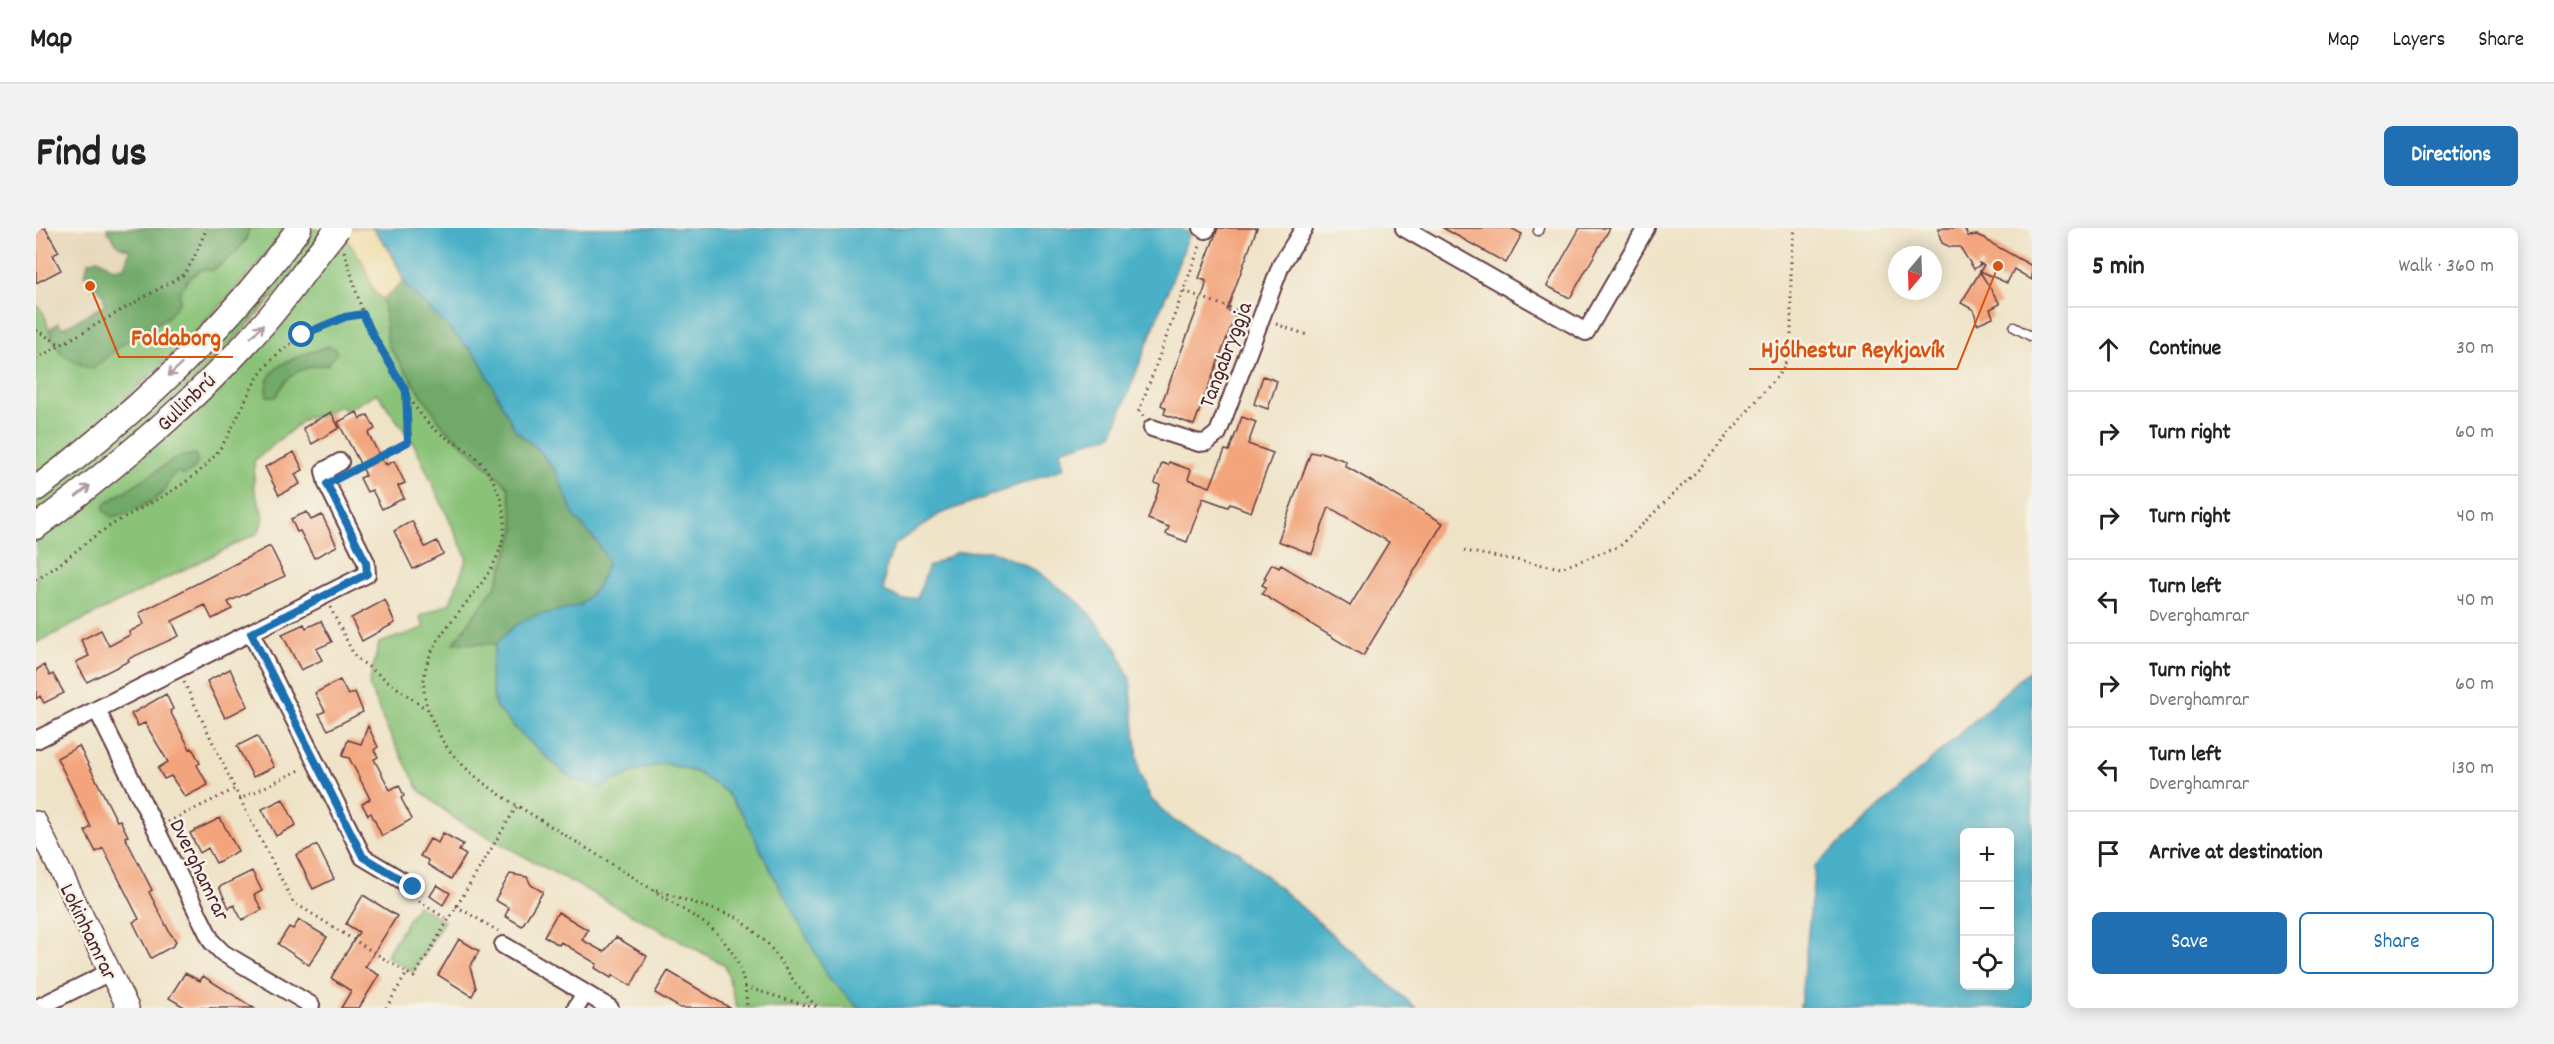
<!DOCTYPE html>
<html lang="en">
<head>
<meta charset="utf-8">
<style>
	:root { --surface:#fff; --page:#f2f2f2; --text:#222; --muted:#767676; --line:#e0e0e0; --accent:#1f6fb2 }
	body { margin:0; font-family:Dekko,sans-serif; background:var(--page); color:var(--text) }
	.controls { position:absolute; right:18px; bottom:18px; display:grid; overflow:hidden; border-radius:9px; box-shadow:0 3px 15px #0003 }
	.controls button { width:54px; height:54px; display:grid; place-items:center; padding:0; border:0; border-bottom:2px solid var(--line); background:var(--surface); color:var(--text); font:30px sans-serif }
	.compass { position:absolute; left:1852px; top:18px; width:54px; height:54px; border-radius:50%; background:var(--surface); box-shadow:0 3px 15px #0003; rotate:199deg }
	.stop { position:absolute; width:18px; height:18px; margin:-14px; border:4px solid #1f6fb2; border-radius:50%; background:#fff }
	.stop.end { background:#1f6fb2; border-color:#fff; box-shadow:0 2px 6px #0008 }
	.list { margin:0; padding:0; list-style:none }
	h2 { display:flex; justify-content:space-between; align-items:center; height:78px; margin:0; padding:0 24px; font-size:26px }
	h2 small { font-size:20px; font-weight:400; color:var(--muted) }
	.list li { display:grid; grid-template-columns:39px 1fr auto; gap:18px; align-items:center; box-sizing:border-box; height:84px; padding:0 24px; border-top:2px solid var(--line) }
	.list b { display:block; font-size:22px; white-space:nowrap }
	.list p { margin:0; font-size:20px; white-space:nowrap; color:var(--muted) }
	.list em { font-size:20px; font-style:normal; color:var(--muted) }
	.actions { display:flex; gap:12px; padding:18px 24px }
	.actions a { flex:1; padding:14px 0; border:2px solid var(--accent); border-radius:9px; text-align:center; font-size:21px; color:var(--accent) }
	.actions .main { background:var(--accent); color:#fff }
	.icon { flex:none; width:33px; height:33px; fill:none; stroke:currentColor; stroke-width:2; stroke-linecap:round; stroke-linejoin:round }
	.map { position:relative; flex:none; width:1996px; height:780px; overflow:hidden; border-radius:9px }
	header { display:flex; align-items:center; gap:36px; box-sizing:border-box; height:84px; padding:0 30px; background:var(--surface); border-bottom:2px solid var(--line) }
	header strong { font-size:28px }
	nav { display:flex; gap:33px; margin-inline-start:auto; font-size:21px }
	.intro { display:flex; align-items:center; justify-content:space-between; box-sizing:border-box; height:144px; padding:0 36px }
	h1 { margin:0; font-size:42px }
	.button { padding:15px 27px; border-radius:9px; background:var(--accent); color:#fff; font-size:21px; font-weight:700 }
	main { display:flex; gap:36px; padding:0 36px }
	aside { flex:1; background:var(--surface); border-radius:9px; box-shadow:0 3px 15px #0003 }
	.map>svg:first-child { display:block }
</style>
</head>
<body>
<header>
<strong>Map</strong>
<nav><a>Map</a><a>Layers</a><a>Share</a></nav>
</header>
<div class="intro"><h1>Find us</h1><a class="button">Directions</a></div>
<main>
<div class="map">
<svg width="1996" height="780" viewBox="0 0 1996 780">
	<rect width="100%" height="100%" fill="#f7f3e8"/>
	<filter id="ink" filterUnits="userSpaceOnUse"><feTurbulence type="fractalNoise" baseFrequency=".0167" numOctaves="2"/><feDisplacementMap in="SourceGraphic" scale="12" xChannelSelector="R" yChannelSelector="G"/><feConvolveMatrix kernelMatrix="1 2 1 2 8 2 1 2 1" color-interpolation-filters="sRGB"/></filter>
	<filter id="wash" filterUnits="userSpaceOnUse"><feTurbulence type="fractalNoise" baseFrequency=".008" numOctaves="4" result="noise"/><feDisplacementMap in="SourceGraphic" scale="24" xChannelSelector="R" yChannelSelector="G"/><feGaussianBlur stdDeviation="1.35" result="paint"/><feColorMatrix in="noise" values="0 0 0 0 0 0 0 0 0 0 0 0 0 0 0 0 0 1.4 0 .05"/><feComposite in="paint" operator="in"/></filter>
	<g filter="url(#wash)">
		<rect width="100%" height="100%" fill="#efe3c7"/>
		<path fill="#e5d5b7" d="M0,0H160L69,77L27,100L22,95L14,101L0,76Z"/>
		<path fill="#8ac378" stroke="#6a7152" stroke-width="1.5" d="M213,0H250C203,63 147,118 90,170C61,197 32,224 0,248V76L8,86L16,111L56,141L87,116L144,63L152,51L210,13Z
			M279,0L290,7C236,73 178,138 113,194C76,226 38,257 0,288V274L30,252L242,44Z
			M309,9L327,35L338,64L347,71L352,117L407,198L472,258L479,302L461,356L419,415L460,416L454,445L459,478L483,504L534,550L564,559L597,544L628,535L660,544L689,563L708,588L739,651L818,776L825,780H701L689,737L421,592L384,563L351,501L333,457L343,415L388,400L384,388L414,375L431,330L378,216L341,165L311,182L303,178L282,189L270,190L218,233V260L228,290L222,305L0,415V310Z
			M381,677L408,693L377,744L350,728Z"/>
		<path fill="#6fa968" stroke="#5c644a" stroke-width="1.5" d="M71,0H213C209,21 193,30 176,43L165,41L152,51L144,63V73L133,88L87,116L56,141C35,133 18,126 14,101L22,95L27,100L69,77L67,66L49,47L52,34L62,31L78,41L88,39L94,22L83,18L71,3Z
			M367,53L442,129L479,202L502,221L520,244L539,289L561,314L572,334L562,358L545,377L495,390L477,399L460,416L418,415L461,356L479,302L472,258L407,198L352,117L347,71Z
			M293,118L298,120L301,125L291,137C276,137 260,142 250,153C245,158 244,164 239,169L231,168C223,135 271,126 293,118Z
			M159,226L162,234L157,242L149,247L140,244C132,250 133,256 128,263C120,274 89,287 76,289L68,283L69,276L142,229Z"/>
		<path fill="#eeda9e" stroke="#9c7c64" stroke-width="1.5" d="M316,0H336C351,16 360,32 367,53L347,71L338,64L327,35L309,9Z"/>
		<path fill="#48b0c7" stroke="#496879" stroke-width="1.5" fill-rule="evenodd" d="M336,0H1144L1154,5L1076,207L1024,222L1028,240L904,286L858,317L849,343L848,363L867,372L882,369L892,339L921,324L956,323L1001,343L1045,376L1080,419L1094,451L1103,544L1115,571L1138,593L1204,625L1380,780H825L818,776L793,750L739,651L708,588L689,563L660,544L628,535L597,544L564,560L534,550L483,504L459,478L454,445L460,416L477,399L495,389L545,377L562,358L572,334L561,314L539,289L520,244L502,221L479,202L442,129L373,61C366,52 365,43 360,33C354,20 346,10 336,0Z
			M1996,440V780H1764L1779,638ZM1928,604H1974V758H1928Z"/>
		<g id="blocks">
			<path fill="#f3a47b" d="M0,0H9L23,24L17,27L25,42L0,55Z
				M1182,0H1221L1191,82L1200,86L1158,197L1128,186L1130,180L1125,177L1169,60L1170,53L1163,50Z
				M1407,0H1475L1486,6L1470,35Z
				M1544,0H1574L1534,70L1511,58Z
				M1903,0H1928L1932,8L1941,7L1949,10L1953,14L1996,38V52L1978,41L1971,55L1944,43L1948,37L1943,35L1944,37L1938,41L1924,19H1914L1906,15L1903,6Z
				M1944,44L1964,76L1954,81L1957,89L1941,96L1938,82L1925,75Z
				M1227,148L1241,153L1232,181L1218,176Z
				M295,184L303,200L276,216L267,200Z
				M321,184L324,191L332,187L339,201L332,205L348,236L350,235L351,237L358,233L369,255L362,258L368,270L346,281L336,262L331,264L324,250L329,248V245L302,194Z
				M1206,189L1220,194L1212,216L1237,225L1215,284L1194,276L1192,279L1167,270L1151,314L1130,306L1133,299L1112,291L1124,257L1119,255L1126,235L1132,237L1133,234L1155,242L1152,251L1174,259L1189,222L1193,223Z
				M258,224L267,242L259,246L264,256L243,267L229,239Z
				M1275,224L1283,226L1284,224L1310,233L1309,238L1407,295L1327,428L1226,366L1230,359L1226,357L1230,351L1228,350L1236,336L1243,340L1245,337L1314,378L1353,314L1293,279L1276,326L1242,313Z
				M271,284L275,292L286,287L301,318L278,330L264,303L261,304L255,291Z
				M376,293L389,319L401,313L407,326L377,341L358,303Z
				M234,318L249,348L192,374L196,381L176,391L169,377L136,393L143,408L92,431L93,433L51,454L40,434L53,428L45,412L65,402L73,418L94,407L93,404L108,396L103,385Z
				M349,372L359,395L326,413L315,390Z
				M285,393L296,414L280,421L286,432L265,442L246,406L268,396L270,400Z
				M8,437L14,448L17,446L28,465L8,475L4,468L0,471V442Z
				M194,441L212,478L189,490L171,453Z
				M304,452L312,467L319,464L327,484L292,502L283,486L289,483L279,465Z
				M130,466L137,481L134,483L154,521L156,520L164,535L161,537L172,557L149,569L135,548L128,551L122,540L132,534L109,495L102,498L95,486Z
				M332,498L342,519L338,522L342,529L338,531L354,562L363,557L368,568L365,570L376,591L346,608L335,585L332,587L326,576L334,571L319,541L313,530L306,528L312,512L325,516Z
				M221,508L238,539L217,549L201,518Z
				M43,518L81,593L84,592L92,608L89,609L116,662L113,664L134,705L140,713L137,718L115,730L97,694L103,691L67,620L60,624L49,603L55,599L21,530Z
				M247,571L260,597L240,608L226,581Z
				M184,590L202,623L180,635L172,620L164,625L154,605Z
				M407,605L427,616L423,623L430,627L415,651L392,637V632L384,628L394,611L402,615Z
				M281,617L298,651L277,661L260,627Z
				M216,643L226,663L218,667L226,682L206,692L198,677L193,680L183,659Z
				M474,646L491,649L495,657L507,664L486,698L469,688L473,680L459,672Z
				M401,657L414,665L407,677L394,668Z
				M327,667L361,688L329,739L343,747L323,780H305L315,763L295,750L323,704L310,696Z
				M522,684L552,702L546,712L568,724L580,709L611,728L595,758L577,747L575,750L559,740L561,736L525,714L523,717L508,708Z
				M263,692L291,709L273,737L242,716L253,699L257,701Z
				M423,711L443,723L434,739L440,760L436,768L402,747Z
				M632,743L694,780H644L619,765Z
				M149,745L164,753L167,748L218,780H150L133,770Z"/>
		</g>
	</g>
	<g filter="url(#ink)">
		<use href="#blocks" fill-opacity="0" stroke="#633c42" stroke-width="1.5"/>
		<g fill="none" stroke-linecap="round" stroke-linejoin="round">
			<g stroke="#633c42" stroke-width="11">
				<path id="service" d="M1502,3L1503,0
					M1978,99L1996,109"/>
			</g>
			<g stroke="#633c42" stroke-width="20">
				<path id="minor" d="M1166,0L1170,2L1171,0
					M1368,0L1550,104L1610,0
					M1116,200L1163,215L1171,214L1182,205L1245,37L1268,0
					M215,405L327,629L377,659
					M61,482L176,714L187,725L275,777
					M0,512L331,346L330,334L291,256L288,243L304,234
					M467,717L549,765L540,780
					M549,765L574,780
					M1,780L74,744"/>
			</g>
			<g stroke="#633c42" stroke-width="24">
				<path id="tertiary" d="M0,594L92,780"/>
			</g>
			<g stroke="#633c42" stroke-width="27">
				<path id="secondary" d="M0,261C98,187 191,100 263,0
					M0,299C82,237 163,170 230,93C249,71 266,47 283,24"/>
			</g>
			<path stroke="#633c42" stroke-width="3" stroke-dasharray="1.5 4.5" stroke-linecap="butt" d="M308,23C315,44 320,64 327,85C335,108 350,129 363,150C370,163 377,177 386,188C398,204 413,211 429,221C451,235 465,262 468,288C475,370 356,404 396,492C401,502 406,513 413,522C437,552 475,574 508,594C550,620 593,646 634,673C651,685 673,695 686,711C704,731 710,755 711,780
				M1148,63L1211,86
				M1240,96L1271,107
				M0,102L25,117
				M0,131L147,47L156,34L171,0
				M1107,188L1103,183L1165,15
				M317,243L372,214L371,166
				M1428,323L1525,340L1584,318L1663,241L1748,140L1755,119V34L1759,0
				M0,352C27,336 48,314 74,298C107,277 141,265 170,237C191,217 201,188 214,163C235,120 281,94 327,86
				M294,379L319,429L390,481
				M148,454L199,561
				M204,571L257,674L371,745
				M132,594L199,561L204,571L266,541
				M620,662L703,690L733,717L763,760L782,780
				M383,673L412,692
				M420,678L462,703
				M709,759L779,780
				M350,780L371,745L378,749L481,578"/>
			<use href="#service" stroke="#fff" stroke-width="8"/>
			<use href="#minor" stroke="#fff" stroke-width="16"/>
			<use href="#tertiary" stroke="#fff" stroke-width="21"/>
			<use href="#secondary" stroke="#fff" stroke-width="24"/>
			<g stroke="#633c42" stroke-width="27" stroke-linecap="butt">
				<path id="secondary-bridge" d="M283,24L302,0"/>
			</g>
			<use href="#secondary-bridge" stroke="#fff" stroke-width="24"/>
		</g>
		<defs><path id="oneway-shaft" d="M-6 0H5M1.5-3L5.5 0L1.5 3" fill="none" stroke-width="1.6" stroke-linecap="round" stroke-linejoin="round" transform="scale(1.5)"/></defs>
		<g stroke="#ae9aa0">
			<use href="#oneway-shaft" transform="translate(221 103) rotate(-46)"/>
			<use href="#oneway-shaft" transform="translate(139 142) rotate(138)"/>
			<use href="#oneway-shaft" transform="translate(47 263) rotate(-38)"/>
		</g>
	</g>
	<g fill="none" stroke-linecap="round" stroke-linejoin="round" filter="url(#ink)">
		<path stroke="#1f6fb2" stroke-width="8" d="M266,107L309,89L327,86L338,109L370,163L372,214L291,256L330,334L331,346L215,405L327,629L377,659"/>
	</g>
	<g text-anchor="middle" stroke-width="5" stroke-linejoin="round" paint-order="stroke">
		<g font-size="22" fill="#4a1f2b" stroke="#f7f3e8">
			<text transform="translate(1188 126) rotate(-69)" y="8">Tangabryggja</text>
			<text transform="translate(149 173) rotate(-44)" y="8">Gullinbrú</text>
			<text transform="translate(165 641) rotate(64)" y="8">Dverghamrar</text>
			<text transform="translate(54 703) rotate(64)" y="8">Lokinhamrar</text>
		</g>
	</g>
	<path fill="none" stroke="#d8530f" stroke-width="2" d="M54 58L83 129H197M1962 38L1921 141H1713"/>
	<g fill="#d8530f" stroke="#f7f3e8" stroke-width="2">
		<circle cx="54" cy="58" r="6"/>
		<circle cx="1962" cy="38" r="6"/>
	</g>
	<g font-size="24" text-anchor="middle" font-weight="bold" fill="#d8530f" stroke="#f7f3e8" stroke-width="5" stroke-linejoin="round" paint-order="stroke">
		<text x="140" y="117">Foldaborg</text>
		<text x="1817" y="129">Hjólhestur Reykjavík</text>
	</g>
</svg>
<div class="controls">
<button>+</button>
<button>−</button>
<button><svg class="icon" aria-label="locate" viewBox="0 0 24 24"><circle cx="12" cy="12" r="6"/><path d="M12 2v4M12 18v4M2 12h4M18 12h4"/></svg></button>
</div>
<svg class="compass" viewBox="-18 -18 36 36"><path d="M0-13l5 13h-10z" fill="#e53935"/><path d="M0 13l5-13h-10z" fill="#767676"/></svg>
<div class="stop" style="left:266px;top:107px"></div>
<div class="stop end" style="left:377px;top:659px"></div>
</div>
<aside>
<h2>5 min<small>Walk · 360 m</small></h2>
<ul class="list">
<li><svg class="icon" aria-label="ahead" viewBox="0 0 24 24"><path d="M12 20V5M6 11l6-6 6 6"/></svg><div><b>Continue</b></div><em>30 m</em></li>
<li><svg class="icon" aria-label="right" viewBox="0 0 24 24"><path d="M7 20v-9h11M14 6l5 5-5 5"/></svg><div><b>Turn right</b></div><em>60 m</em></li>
<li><svg class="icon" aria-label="right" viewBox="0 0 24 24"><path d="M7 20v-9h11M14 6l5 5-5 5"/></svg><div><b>Turn right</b></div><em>40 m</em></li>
<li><svg class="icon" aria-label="left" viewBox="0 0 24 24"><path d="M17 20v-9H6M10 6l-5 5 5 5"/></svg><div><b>Turn left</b><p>Dverghamrar</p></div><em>40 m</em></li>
<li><svg class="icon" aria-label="right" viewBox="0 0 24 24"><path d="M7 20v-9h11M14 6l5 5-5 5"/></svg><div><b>Turn right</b><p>Dverghamrar</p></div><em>60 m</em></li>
<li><svg class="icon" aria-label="left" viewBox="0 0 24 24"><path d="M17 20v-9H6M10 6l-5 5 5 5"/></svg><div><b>Turn left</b><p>Dverghamrar</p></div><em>130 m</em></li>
<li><svg class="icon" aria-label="arrive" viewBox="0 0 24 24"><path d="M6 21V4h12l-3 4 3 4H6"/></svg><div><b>Arrive at destination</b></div></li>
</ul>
<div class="actions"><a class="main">Save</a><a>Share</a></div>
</aside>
</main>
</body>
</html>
